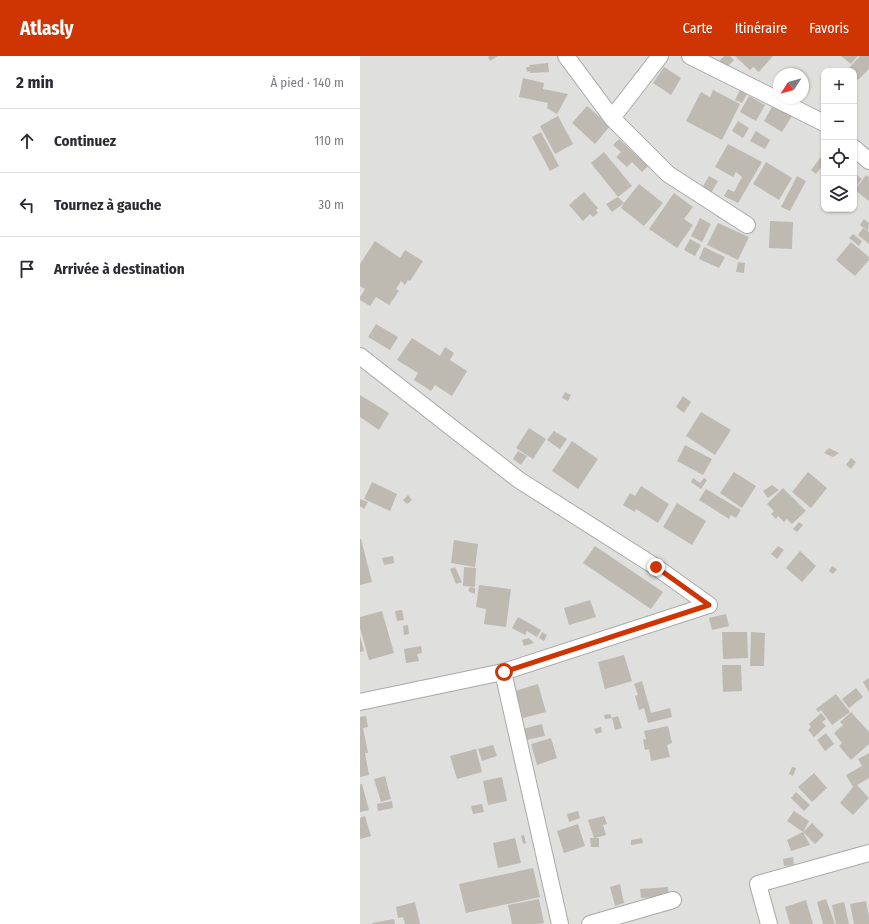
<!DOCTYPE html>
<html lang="fr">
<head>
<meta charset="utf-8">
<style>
	:root { --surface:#fff; --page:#f7f7f7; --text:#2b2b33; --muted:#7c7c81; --line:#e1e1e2; --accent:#cf3403 }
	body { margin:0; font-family:"Fira Sans Condensed",sans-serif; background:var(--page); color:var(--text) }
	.controls { position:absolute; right:12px; top:12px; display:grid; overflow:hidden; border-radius:8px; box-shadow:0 1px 3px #0004 }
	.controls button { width:36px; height:36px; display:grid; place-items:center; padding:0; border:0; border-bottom:1px solid var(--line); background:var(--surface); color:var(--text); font:20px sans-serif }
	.compass { position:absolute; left:413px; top:12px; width:36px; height:36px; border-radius:50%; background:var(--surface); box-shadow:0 1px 3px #0004; rotate:234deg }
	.stop { position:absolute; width:12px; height:12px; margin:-9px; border:3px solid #cf3403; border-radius:50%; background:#fff }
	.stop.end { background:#cf3403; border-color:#fff; box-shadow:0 1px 4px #0008 }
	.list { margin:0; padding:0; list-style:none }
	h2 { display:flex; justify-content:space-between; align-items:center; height:52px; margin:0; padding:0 16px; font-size:17px }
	h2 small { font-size:13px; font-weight:400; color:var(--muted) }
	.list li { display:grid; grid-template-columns:26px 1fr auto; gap:12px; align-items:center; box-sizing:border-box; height:64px; padding:0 16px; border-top:1px solid var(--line) }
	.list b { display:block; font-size:15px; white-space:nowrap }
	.list em { font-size:13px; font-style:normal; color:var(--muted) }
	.icon { flex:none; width:22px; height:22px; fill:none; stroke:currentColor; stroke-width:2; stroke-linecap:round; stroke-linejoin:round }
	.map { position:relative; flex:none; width:509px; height:868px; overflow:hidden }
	header { display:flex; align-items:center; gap:24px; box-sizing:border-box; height:56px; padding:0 20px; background:var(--accent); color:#fff }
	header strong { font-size:19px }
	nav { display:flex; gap:22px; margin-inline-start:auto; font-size:14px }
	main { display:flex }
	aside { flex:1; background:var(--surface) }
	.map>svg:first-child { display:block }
</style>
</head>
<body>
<header>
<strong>Atlasly</strong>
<nav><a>Carte</a><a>Itinéraire</a><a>Favoris</a></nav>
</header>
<main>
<aside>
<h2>2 min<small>À pied · 140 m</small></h2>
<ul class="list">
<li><svg class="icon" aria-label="ahead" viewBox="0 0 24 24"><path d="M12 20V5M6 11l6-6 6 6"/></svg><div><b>Continuez</b></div><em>110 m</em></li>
<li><svg class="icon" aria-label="left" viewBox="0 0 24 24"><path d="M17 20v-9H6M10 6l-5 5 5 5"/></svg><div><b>Tournez à gauche</b></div><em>30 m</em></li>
<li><svg class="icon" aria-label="arrive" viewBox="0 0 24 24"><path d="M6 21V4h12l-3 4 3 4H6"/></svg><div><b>Arrivée à destination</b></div></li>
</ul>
</aside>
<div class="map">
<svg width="509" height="868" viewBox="0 0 509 868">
	<rect width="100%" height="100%" fill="#f1f0e8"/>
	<path fill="#dfdfde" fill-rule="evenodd" d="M0,0H509V868H0ZM464,15H494V153H464ZM419,18H443V42H419Z"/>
	<path fill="#bebab1" d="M129,0H138L130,5L128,1Z
		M364,0H370L374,4L367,11L357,7Z
		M375,0H413L399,16L393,11L390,14Z
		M481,0H498L491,8Z
		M500,0H509V13L498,24L494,21V15L487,14Z
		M188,7L189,16L170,17V15L167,16L166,11H170L169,9Z
		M304,11L321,22L311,39L293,27Z
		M163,22L184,27L183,33L208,38L197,58L187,52L188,47L159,41Z
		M353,34L380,48L362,84L326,65L341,36L350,41Z
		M380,34L387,38L382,47L375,44Z
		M389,40L405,49L396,65L380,56Z
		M413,49L432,60L422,76L404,65Z
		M227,50L250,70L235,88L212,67Z
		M198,60L213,88L195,98L180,70Z
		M378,65L389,72L383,82L372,75Z
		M396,75L410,84L405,93L390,85Z
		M181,76L199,110L190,115L172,81Z
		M259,83L288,110L282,116L272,106L267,111L256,101L261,96L253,89Z
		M368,88L402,106L378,147L364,140L368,133L374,136L382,121L376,116L373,121L355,111Z
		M244,96L272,130L258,141L264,147L279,128L303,147L284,170L261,152L264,147L252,156L246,148L258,141L231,107Z
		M464,97V112L462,110L456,118L451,114Z
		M406,106L432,122L419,144L393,128Z
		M495,118L502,123L494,133V119Z
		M506,119L509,121V145L495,134Z
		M349,120L358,125L351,137L342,132Z
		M437,120L446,125L430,155L421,151Z
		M224,136L238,152L236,154L238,157L233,161L230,158L223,165L209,149Z
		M314,137L333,151L324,163L333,169L317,192L289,173Z
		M340,162L351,168L342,186L331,180Z
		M504,163L509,167L508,175L500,169Z
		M410,165L433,166L432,193L409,192Z
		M358,167L389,181L378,204L347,189Z
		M503,172L509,176V188L498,179Z
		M493,178L502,185L499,190L489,182Z
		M330,183L341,189L335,200L324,194Z
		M15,185L40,202L45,194L63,205L50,225L48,224L45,229L41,225L36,233L39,235L29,249L16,241L10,250L0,244V241L5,233L0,230V208Z
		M491,186L509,201V204L495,220L476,204Z
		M344,191L365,201L359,212L339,203Z
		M378,206L385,207L384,217L376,216Z
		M16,268L38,281L30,294L8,281Z
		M52,282L80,300L85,291L94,297L90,304L107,315L92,340L75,329L71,335L54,324L58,317L37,304Z
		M205,336L211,339L208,345L202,342Z
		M0,339L29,357L19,374L0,361Z
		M323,340L331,346L324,357L316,351Z
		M341,356L371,374L355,399L326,380Z
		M169,372L186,383L173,403L156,392Z
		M194,375L207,383L200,393L187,384Z
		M212,385L238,403L218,433L192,415Z
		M325,389L352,403L343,419L317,405Z
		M469,392L479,397L473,401L464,397Z
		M158,395L167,400L161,409L153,403Z
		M491,402L496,406L491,413L486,409Z
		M374,416L396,430L382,452L360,437Z
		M448,416L467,432L451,452L432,436Z
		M333,422L340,427L344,422L347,424L341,433L331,426Z
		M12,426L37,438L30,455L4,443Z
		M412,429L419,434L408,442L403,435Z
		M281,430L309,448L298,467L276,453L275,456L263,449L270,437L275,440Z
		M423,432L446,455L432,468L427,463L424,466L418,460L416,463L411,458L414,455L407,448Z
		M346,433L381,454L376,462L371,459L369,463L339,444Z
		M48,439L52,444L47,448L43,444Z
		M0,443L8,446L4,453L0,450Z
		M317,447L346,465L332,489L303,471Z
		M439,466L443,469L437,476L433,473Z
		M0,483H1L12,526L0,529Z
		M94,484L118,488L115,511L91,507Z
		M235,490L303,536L291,553L223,507Z
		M418,490L424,494L417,503L411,498Z
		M440,495L456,510L442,526L426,512Z
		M33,500L34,507L24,509L22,502Z
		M472,510L477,513L473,518L469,515Z
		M95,511L102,526L96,528L90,513Z
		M104,511L116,512L115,531L103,530Z
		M119,529L151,533L146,571L124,568L126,553L116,551Z
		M110,531L115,532V538L108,535Z
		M230,544L236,561L209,569L204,552Z
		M42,554L44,564L37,565L35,555Z
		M22,555L34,597L9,604L0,572V561Z
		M366,558L369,570L352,574L349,562Z
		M158,561L181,574L177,581L167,575L165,579L152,572Z
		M48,569L49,578L44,579L43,570Z
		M182,576L187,579L184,585L179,582Z
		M362,576H387L388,602L363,603Z
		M391,576L405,577L404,610H390Z
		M0,580L4,595L0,596Z
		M169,582L174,587L164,590L162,584Z
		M61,590L62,597L57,598L59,605L46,607L44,593Z
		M264,599L272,625L245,633L238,606Z
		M362,609H381L382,635L363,636Z
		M509,622V636L503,626Z
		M282,625L291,657L310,652L312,661L288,667L284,652L279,654L275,640L278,639L274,628Z
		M178,628L186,656L163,662L155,635Z
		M496,632L503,641L489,652L482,643Z
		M476,638L490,656L472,669L461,654L458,656L456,653Z
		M491,656L509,676V688L491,704L479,690L482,687L474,677L483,669L480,666Z
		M461,657L466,663L462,666L466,670L454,681L448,674L451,671L449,668Z
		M250,658L252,662L258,660L262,672L255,674L252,662L245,663L244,659Z
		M6,660L8,671L3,672L8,697H5L9,719L0,721V661Z
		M182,668L185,680L161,685L159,674Z
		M308,670L312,687L307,689L310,701L291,705L289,693L285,694L283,684L286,683L284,675Z
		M241,671L242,676L236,678L234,673Z
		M466,677L474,688L465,695L457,684Z
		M191,682L197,702L177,709L171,688Z
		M133,689L137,700L122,705L118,693Z
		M116,693L122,716L97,723L90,700Z
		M509,697V722L497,729L509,742L493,759L480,747L493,731L486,719L502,710L498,703Z
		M432,711L436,712L433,720L429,718Z
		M454,717L467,732L452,746L438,731Z
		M25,720L31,743L21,746L14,723Z
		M142,721L147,745L128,749L123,725Z
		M0,728H2L9,754L0,756Z
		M436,736L450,749L444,755L431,742Z
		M32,745L33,752L18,755L17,748Z
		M122,748L124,756L113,758L111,750Z
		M218,755L220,762L209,766L207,758Z
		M434,755L449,765L443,776L452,767L464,779L455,788L443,776L450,789L431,795L427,784L443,776L427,765Z
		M5,760L11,780L0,783V762Z
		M244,760L247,768L243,769L246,779L235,782H239V791H231L230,782H234L228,764Z
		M218,768L225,790L204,797L197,775Z
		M164,779L166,787L163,788L161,780Z
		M155,782L161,807L138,812L133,787Z
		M282,782L283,787L271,789V784Z
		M433,801L434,809L424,810L423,803Z
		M173,812L180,841L106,857L99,828Z
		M260,828L264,847L255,850L250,831Z
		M308,831L309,840L281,842L280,833Z
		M179,843L184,867L177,868H152L148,849Z
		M466,843L475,868H463L457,846Z
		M446,844L453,868H430L425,851Z
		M506,845L509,861V868H494L490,848Z
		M55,846L60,868H45L43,861L38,862L36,851Z
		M484,846L489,868H476L472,849Z
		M34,863L35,868H13L12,867Z"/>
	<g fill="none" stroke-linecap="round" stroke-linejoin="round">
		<g stroke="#a8a8a8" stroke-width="18">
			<path id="street" d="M206,0L252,62L308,118L387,169
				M330,0L464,67
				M252,62L300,0
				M494,92L509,105
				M0,300L159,424L296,511L349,549
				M143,616L200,868
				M0,646L143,616L349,549
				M230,868L313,844
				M409,868L398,828L509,797"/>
		</g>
		<use href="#street" stroke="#fff" stroke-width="16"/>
	</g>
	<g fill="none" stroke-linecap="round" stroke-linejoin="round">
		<path stroke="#cf3403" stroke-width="5" d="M144,616L349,549L296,511"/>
	</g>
</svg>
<div class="controls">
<button>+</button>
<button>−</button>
<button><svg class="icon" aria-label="locate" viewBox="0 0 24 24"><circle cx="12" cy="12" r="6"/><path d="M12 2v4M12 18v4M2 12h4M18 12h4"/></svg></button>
<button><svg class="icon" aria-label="layers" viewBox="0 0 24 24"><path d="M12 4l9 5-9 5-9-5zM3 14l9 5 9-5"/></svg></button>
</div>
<svg class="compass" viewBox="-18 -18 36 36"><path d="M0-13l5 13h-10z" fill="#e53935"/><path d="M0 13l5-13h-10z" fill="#7c7c81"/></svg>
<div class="stop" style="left:144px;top:616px"></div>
<div class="stop end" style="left:296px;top:511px"></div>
</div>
</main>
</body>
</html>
